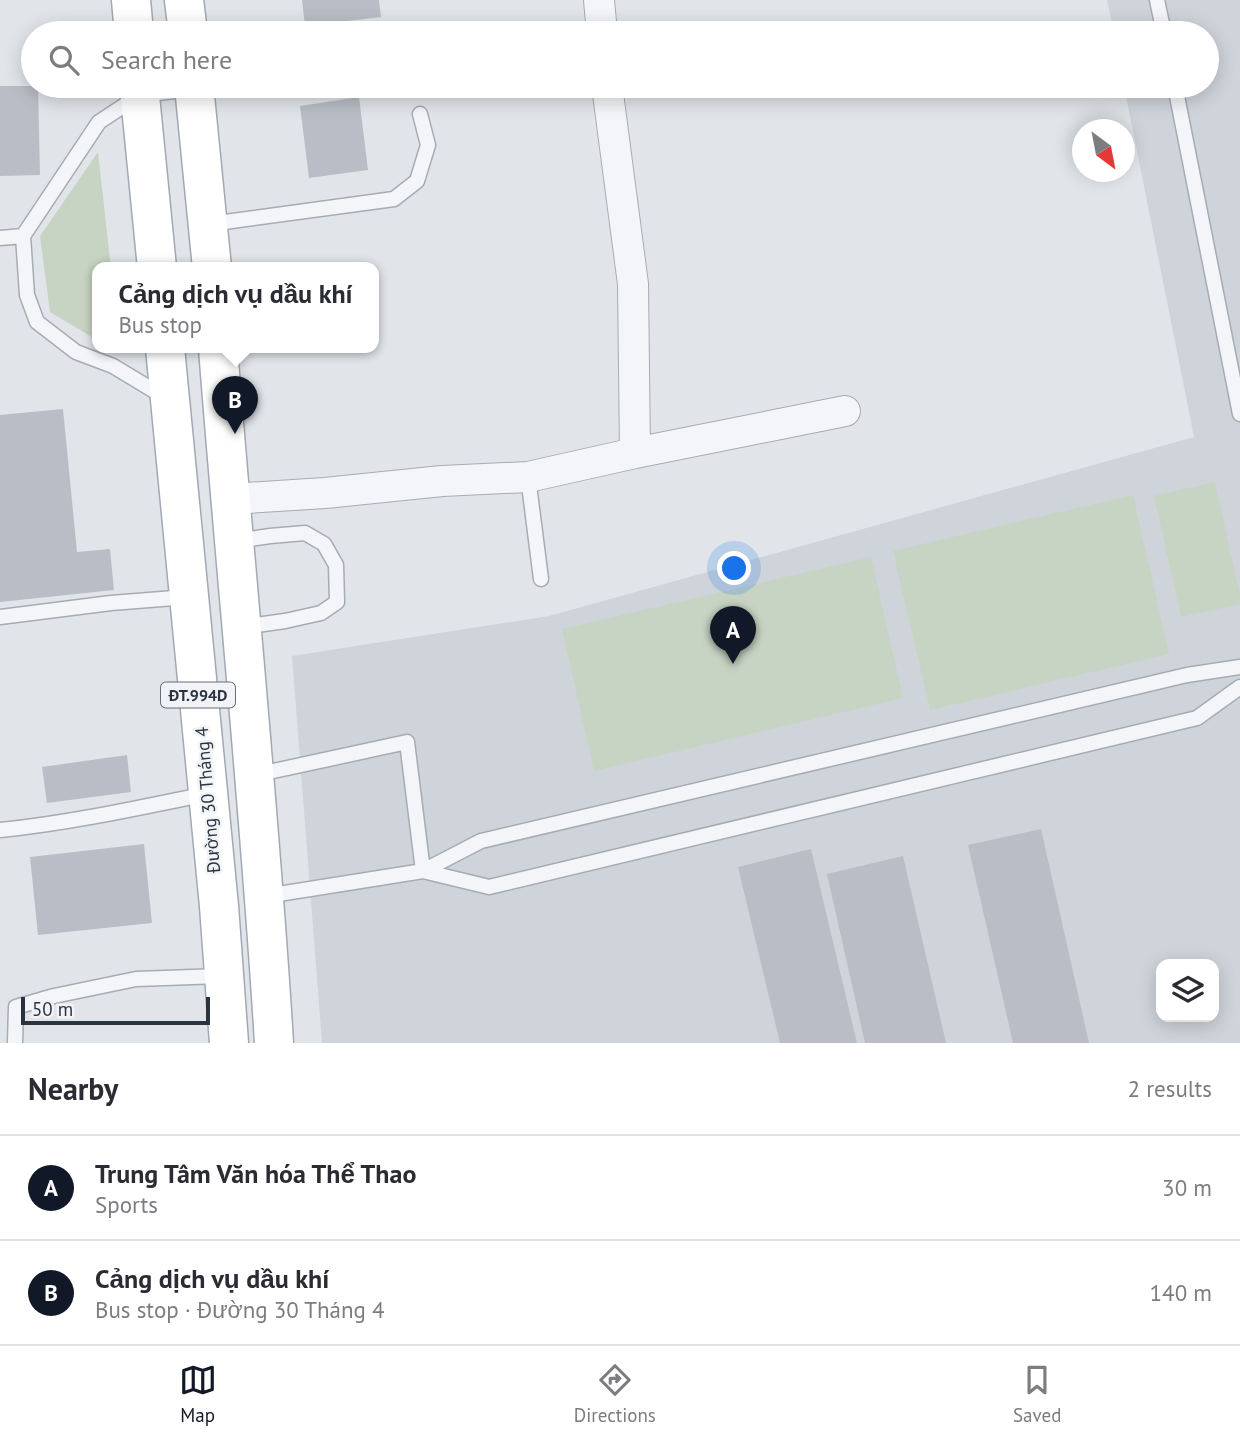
<!DOCTYPE html>
<html lang="en">
<head>
<meta charset="utf-8">
<style>
	:root { --surface:#fff; --page:#f2f2f3; --text:#2b2b33; --muted:#7c7c81; --line:#e1e1e2; --accent:#111827 }
	body { margin:0; font-family:"PT Sans",sans-serif; background:var(--page); color:var(--text) }
	.controls { position:absolute; right:21px; bottom:21px; display:grid; overflow:hidden; border-radius:14px; box-shadow:0 4px 18px #0003 }
	.controls button { width:63px; height:63px; display:grid; place-items:center; padding:0; border:0; border-bottom:2px solid var(--line); background:var(--surface); color:var(--text); font:35px sans-serif }
	.compass { position:absolute; left:1072px; top:119px; width:63px; height:63px; border-radius:50%; background:var(--surface); box-shadow:0 4px 18px #0003; rotate:148deg }
	.scale { position:absolute; left:21px; bottom:18px; width:189px; box-sizing:border-box; padding-left:7px; border:4px solid #2a3340; border-top:0; font-size:19px; line-height:24px; white-space:nowrap; color:#2a3340; -webkit-text-stroke:5px #f1f3f7; paint-order:stroke }
	.you { position:absolute; left:735px; top:569px; width:24px; height:24px; margin:-18px; border:5px solid #fff; border-radius:50%; background:#1a73e8; box-shadow:0 0 0 10px #1a73e833 }
	.badge { display:grid; place-items:center; width:46px; height:46px; border-radius:50%; background:var(--accent); color:#fff; font-size:23px; font-weight:700 }
	.pin { position:absolute; translate:-50% -58px; filter:drop-shadow(0 2px 4px #0008) }
	.pin::after { content:''; position:absolute; top:37px; width:24px; height:21px; background:inherit; clip-path:polygon(0 0,100% 0,50% 100%) }
	.popup { position:absolute; left:92px; top:262px; width:287px; height:91px; box-sizing:border-box; display:grid; place-content:center; border-radius:14px; background:var(--surface); filter:drop-shadow(0 2px 5px #0005); font-size:23px; white-space:nowrap; color:var(--muted) }
	.popup b { font-size:26px; color:var(--text) }
	.popup::after { content:''; position:absolute; left:50%; top:100%; margin-left:-14px; border:14px solid transparent; border-top-color:var(--surface) }
	.list { margin:0; padding:0; list-style:none }
	h2 { display:flex; justify-content:space-between; align-items:center; height:91px; margin:0; padding:0 28px; font-size:30px }
	h2 small { font-size:23px; font-weight:400; color:var(--muted) }
	.list li { display:grid; grid-template-columns:46px 1fr auto; gap:21px; align-items:center; box-sizing:border-box; height:105px; padding:0 28px; border-top:2px solid var(--line) }
	.list b { display:block; font-size:26px; white-space:nowrap }
	.list p { margin:0; font-size:23px; white-space:nowrap; color:var(--muted) }
	.list em { font-size:23px; font-style:normal; color:var(--muted) }
	.icon { flex:none; width:38px; height:38px; fill:none; stroke:currentColor; stroke-width:2; stroke-linecap:round; stroke-linejoin:round }
	.map { position:relative; flex:none; width:1240px; height:1043px; overflow:hidden }
	.search { position:absolute; background:var(--surface); box-shadow:0 4px 18px #0003; left:21px; right:21px; top:21px; height:77px; display:flex; align-items:center; gap:18px; box-sizing:border-box; padding:0 24px; border-radius:38px; color:var(--muted); font-size:26px }
	.sheet { height:301px; background:var(--surface) }
	nav { display:flex; justify-content:space-around; align-items:center; box-sizing:border-box; height:98px; border-top:2px solid var(--line); background:var(--surface); font-size:19px; color:var(--muted) }
	nav a { display:grid; justify-items:center; gap:4px }
	nav .on { color:var(--accent) }
	.map>svg:first-child { display:block }
</style>
</head>
<body>
<div class="map">
<svg width="1240" height="1043" viewBox="0 0 1240 1043">
	<rect width="100%" height="100%" fill="#e1e5e9"/>
	<path fill="#cfd4db" fill-rule="evenodd" d="M1107,0H1240V1043H322L292,656L549,616L1194,437L1124,86H1207V33H1114ZM1161,964H1214V1017H1161Z"/>
	<path fill="#c7d3c3" d="M98,152L111,268H97V340L50,312L40,236Z
		M1215,482L1240,596V604L1181,617L1154,496Z
		M1133,495L1169,654L930,710L893,551Z
		M871,557L903,698L594,771L562,629Z"/>
	<path fill="#b9bec6" d="M302,0H379L381,17L305,26Z
		M0,86H38L40,175L0,176Z
		M359,97L368,170L309,178L300,106Z
		M63,409L77,552L110,549L114,590L0,602V415Z
		M127,755L131,792L47,803L42,767Z
		M1041,829L1089,1043H1013L968,845Z
		M144,844L152,923L38,935L30,857Z
		M811,849L857,1043H780L738,867Z
		M903,856L946,1043H865L827,874Z"/>
	<g fill="none" stroke-linecap="round" stroke-linejoin="round">
		<g stroke="#a6acb3" stroke-width="17">
			<path id="lane" d="M1157,0L1164,33
				M1175,86L1240,414
				M210,224L394,199L417,181L428,145L420,114
				M0,238L23,236
				M166,398L113,366L76,352L37,322L27,295L23,236L99,122L140,95L192,89
				M528,477L541,579
				M236,541L270,536L305,533L324,544L336,565L337,602L321,613L285,621L243,627
				M0,617L111,603L187,597
				M255,775L407,742L423,871
				M0,830C69,823 138,808 206,794
				M423,871L489,887L1197,718L1240,687
				M266,896L423,871L481,841L1187,675L1240,667
				M15,1043L16,1007L54,996L136,979L221,976"/>
		</g>
		<g stroke="#a6acb3" stroke-width="32">
			<path id="street" d="M599,0L602,33
				M635,453L845,411
				M230,499L325,493L442,481L528,477L635,453L633,284L607,86"/>
		</g>
		<g stroke="#a1a9b4" stroke-width="41">
			<path id="primary" d="M131,0L134,33
				M184,0L188,33
				M139,86L157,268
				M194,86L212,268
				M165,348L219,906L229,1043
				M218,348C236,580 260,811 274,1043"/>
		</g>
		<use href="#lane" stroke="#f4f5f8" stroke-width="14"/>
		<use href="#street" stroke="#f4f5f8" stroke-width="30"/>
		<use href="#primary" stroke="#fff" stroke-width="38"/>
	</g>
	<g text-anchor="middle" stroke-width="5" stroke-linejoin="round" paint-order="stroke">
		<rect fill="#f1f3f7" stroke="#666d77" stroke-width="2" x="161" y="682.5" width="74" height="25" rx="5"/>
		<g font-size="16" font-weight="bold" fill="#2a3340">
			<text x="198" y="701">ĐT.994D</text>
		</g>
		<g font-size="18" fill="#2a3340" stroke="#f1f3f7">
			<text transform="translate(208 800) rotate(-95)" y="6">Đường 30 Tháng 4</text>
		</g>
	</g>
</svg>
<div class="controls">
<button><svg class="icon" aria-label="layers" viewBox="0 0 24 24"><path d="M12 4l9 5-9 5-9-5zM3 14l9 5 9-5"/></svg></button>
</div>
<svg class="compass" viewBox="-18 -18 36 36"><path d="M0-13l5 13h-10z" fill="#e53935"/><path d="M0 13l5-13h-10z" fill="#7c7c81"/></svg>
<div class="scale">50 m</div>
<div class="you"></div>
<div class="pin badge" style="left:733px;top:664px">A</div>
<div class="pin badge" style="left:235px;top:434px">B</div>
<div class="popup"><b>Cảng dịch vụ dầu khí</b>Bus stop</div>
<div class="search"><svg class="icon" aria-label="search" viewBox="0 0 24 24"><circle cx="10" cy="10" r="6"/><path d="M15 15l6 6"/></svg>Search here</div>
</div>
<section class="sheet">
<h2>Nearby<small>2 results</small></h2>
<ul class="list">
<li><span class="badge">A</span><div><b>Trung Tâm Văn hóa Thể Thao</b><p>Sports</p></div><em>30 m</em></li>
<li><span class="badge">B</span><div><b>Cảng dịch vụ dầu khí</b><p>Bus stop · Đường 30 Tháng 4</p></div><em>140 m</em></li>
</ul>
</section>
<nav>
<a class="on"><svg class="icon" aria-label="map" viewBox="0 0 24 24"><path d="M3 6l6-2 6 2 6-2v14l-6 2-6-2-6 2zM9 4v14M15 6v14"/></svg>Map</a>
<a><svg class="icon" aria-label="directions" viewBox="0 0 24 24"><path d="M12 3l9 9-9 9-9-9zM9 14v-3h6M13 9l2 2-2 2"/></svg>Directions</a>
<a><svg class="icon" aria-label="saved" viewBox="0 0 24 24"><path d="M7 4h10v16l-5-4-5 4z"/></svg>Saved</a>
</nav>
</body>
</html>
